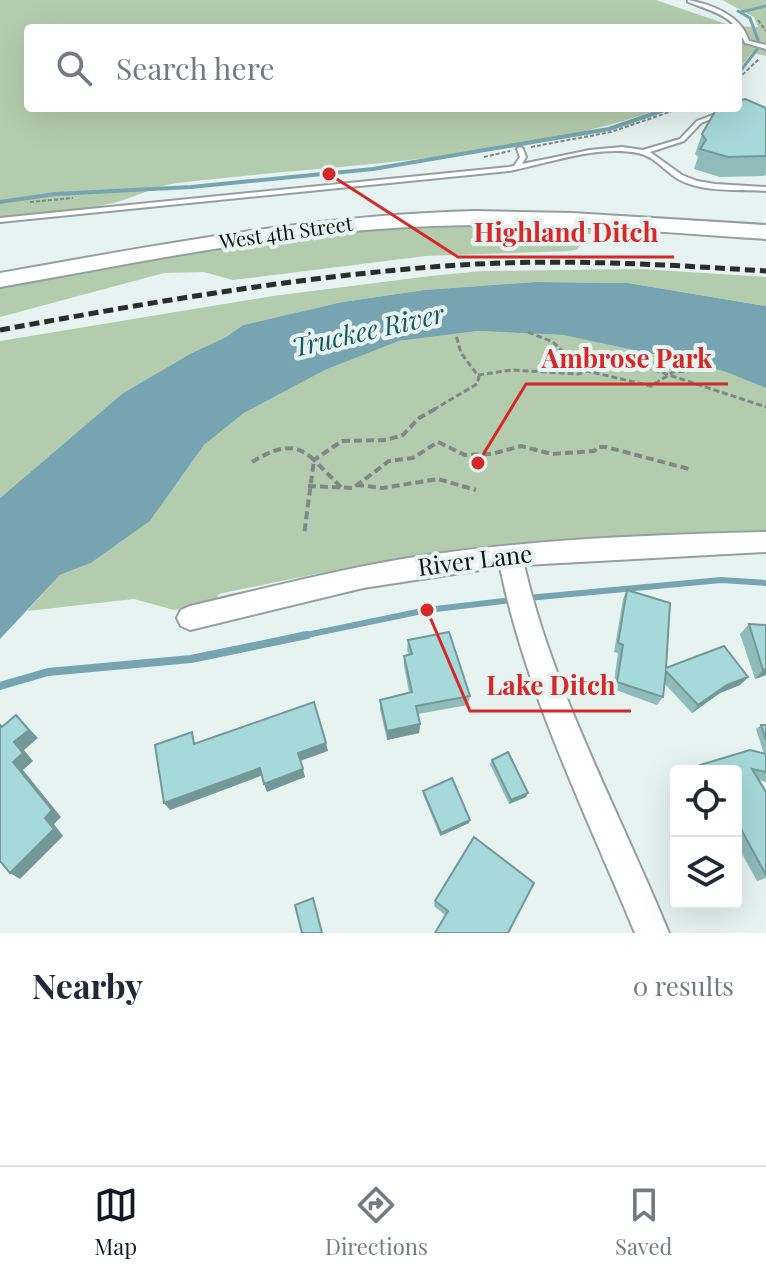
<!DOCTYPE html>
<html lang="en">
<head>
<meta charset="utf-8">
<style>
	:root { --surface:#fff; --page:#f2f2f3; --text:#1f2937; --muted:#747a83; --line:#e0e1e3; --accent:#111827 }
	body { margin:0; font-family:"Playfair Display",serif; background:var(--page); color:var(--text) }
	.controls { position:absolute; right:24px; bottom:24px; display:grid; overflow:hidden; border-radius:8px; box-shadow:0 8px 32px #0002 }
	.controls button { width:72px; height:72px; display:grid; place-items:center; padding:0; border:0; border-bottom:2px solid var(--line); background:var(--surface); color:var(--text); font:40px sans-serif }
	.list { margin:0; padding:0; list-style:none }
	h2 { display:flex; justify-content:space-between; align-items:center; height:104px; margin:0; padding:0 32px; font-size:34px }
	h2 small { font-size:26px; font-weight:400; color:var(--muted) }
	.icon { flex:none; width:44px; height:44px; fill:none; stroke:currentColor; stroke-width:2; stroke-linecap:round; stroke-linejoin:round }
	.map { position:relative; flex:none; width:766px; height:933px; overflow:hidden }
	.search { position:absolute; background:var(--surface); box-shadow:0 8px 32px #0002; left:24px; right:24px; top:24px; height:88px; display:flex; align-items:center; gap:20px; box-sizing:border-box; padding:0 28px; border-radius:8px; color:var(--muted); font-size:30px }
	.sheet { height:232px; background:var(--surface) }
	nav { display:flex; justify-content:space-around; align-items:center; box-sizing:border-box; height:112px; border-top:2px solid var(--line); background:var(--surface); font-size:22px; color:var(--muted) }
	nav a { display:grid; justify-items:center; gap:4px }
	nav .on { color:var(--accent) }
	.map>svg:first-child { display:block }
</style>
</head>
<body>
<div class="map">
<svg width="766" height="933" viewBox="0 0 766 933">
	<rect width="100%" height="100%" fill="#e6f3f0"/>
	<path fill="#b4ccae" d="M0,0H656L732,26L758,27L754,17L722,0H766V56L752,53L738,70V28H28V108H663C508,163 340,163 178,183C153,186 133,199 109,204C74,212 36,213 0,217Z
		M518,225L766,241L660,234H587L581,237L578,249L570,251L426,256L233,280L204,272L164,273L0,317V288C116,268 231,244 348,232C405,226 461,225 518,225Z
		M641,269L766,277V306L628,283L535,282L424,290L342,302L243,325L226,337L190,354L123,393L0,498V341L273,296L430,276L482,271Z
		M478,331L563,335L610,344L726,372L766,388V533C672,536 578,536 484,546C395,556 307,576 219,594L215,600L174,610L134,599L27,611L60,575L91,563L150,521L204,445L244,413L325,370L399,341Z"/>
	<path fill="#76a5b1" d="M535,282L628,283L766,306V388L726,372L686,361L563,335L478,331L399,341L325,370L244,413L204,445L150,521L91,563L60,575L0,639V498L123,393L190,354L226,337L243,325L342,302L424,290Z"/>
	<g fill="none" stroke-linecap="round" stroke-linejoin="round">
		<path stroke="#76a5b1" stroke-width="3" d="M738,11L750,18L759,43
			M741,12L766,6
			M738,74L759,47"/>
		<path stroke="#76a5b1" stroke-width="4" d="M0,202L55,194L191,187L373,169L609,129L670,108"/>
		<path stroke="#76a5b1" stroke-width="6" d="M528,598L721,580L766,583
			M297,637L427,610L512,600"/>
		<path stroke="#76a5b1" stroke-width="8" d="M0,686L48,672L191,659L307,635"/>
		<g stroke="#94a09d" stroke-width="4">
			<path id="service" d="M688,0C713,5 741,15 749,41L766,45V49L745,43C734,15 714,12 688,2Z
				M721,112L726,113L701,123L684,141L650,152L682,175L697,181L715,184L766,187V191C738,189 705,193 680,180C665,172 655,156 638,153C596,145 550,163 509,171L0,222V218L509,167L514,166L520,157L517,149L520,147L523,149L526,157L522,164L590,150L622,147L643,150L680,139L697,121Z"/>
		</g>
		<g stroke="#94a09d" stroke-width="4">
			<path id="minor" d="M766,532V552L524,565C554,693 619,811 669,933H635C586,814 526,694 500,567L363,588L190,630L181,626L177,618L181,610L190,606C267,588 343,568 421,556C535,539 651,535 766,532Z"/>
		</g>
		<g stroke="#94a09d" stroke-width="4">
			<path id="secondary" d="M475,211L572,213L766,225V239C637,230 507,219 378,229C251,238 125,265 0,287V273C158,245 314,215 475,211Z"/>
		</g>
		<path stroke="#7f8886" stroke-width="2" stroke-dasharray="4 2" stroke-linecap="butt" d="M758,20L766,31
			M738,79L759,59
			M531,147L611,132L681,108
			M484,157L510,151
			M30,202L73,198"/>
		<path stroke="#7f8886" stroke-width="3" stroke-dasharray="6 3" stroke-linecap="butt" d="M528,332L553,342L568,357L642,366L766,407
			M478,375L512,370L578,374L587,371L651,386L673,372L688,371L697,364
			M433,410L477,384L479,377L461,353L456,335"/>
		<path stroke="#7f8886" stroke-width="4" stroke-dasharray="8 4" stroke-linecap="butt" d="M252,462C274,449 294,440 314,460L304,535
			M356,485L383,488L438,479L476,490
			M308,486L353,488L389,461L413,458L438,442L465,455L492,454L521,446L552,454L594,451L598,447H606L689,469
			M341,487L314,460L342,441L386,440L403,435L419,418L437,408"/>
		<use href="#service" fill="#fff" fill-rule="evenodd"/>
		<use href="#minor" fill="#fff" fill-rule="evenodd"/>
		<use href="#secondary" fill="#fff" fill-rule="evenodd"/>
		<path stroke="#282e2c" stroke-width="5" stroke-dasharray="10 5" stroke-linecap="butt" d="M0,330C147,303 295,277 445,266C552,258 659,264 766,271"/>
	</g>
	<path fill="#8fbbbb" d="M766,108V175L762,176L720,177L694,169L698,157L695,154L702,134Z
		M627,590L666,668L748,677L740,685L720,693L692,713L664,683L663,697L657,705L613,689L618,653L614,652L623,599Z
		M749,624L766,625V675L755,679L740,634Z
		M408,640L470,696L468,705L418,714L420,724L419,733L387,740L380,709V700L409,692L404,666V656L409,655L407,650Z
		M761,725H766V782L759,780L766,792V878L757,881L736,843V771H694L700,765L764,754L756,729Z
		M492,760L526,797L509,804L490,764Z
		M423,791L469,823L440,836L423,794Z
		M435,901L508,933L445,915L434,906Z"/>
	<path fill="#749898" d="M766,669V675L755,679L763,670Z
		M748,677L740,685L720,693L692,713L698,705L727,685Z
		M16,715L38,738L24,750L33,761L23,770L61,817L54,824L63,836L20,879L10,873L45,818L13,762Z
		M420,724L419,733L387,740V731Z
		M326,743L328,751L300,761L298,753Z
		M260,768L263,775L170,810L164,803Z
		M303,769L305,777L267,792L264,784Z
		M528,793L526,797L509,804L511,800Z
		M470,820L469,823L440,836L441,833Z"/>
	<path fill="#a6d9d9" stroke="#749898" stroke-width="2" d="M745,99L766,108V156L728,157L700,149L706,140L702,134L717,108H738V101Z
		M627,590L670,603L666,668L724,646L748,677L727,685L698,705L666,671L663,697L617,682L623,645L618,643Z
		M749,624L766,625V669L763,670Z
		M449,632L470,696L416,706L420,724L387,731L380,700L412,692L404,656L412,654L408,640Z
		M314,702L326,743L298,753L303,769L264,784L260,768L164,803L155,745L192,732L194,744Z
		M16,715L29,730L14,742L23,753L13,762L52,810L45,818L54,829L10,873L0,861V725L2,727Z
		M761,725H766V740Z
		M750,750L766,754V772L752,769L766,792V875L736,820V771H703L700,765Z
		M508,752L528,793L511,800L492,760Z
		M452,778L470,820L441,833L423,791Z
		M474,837L534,883L508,933H435L448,911L435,901Z
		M313,898L322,933H302L295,905Z"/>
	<g text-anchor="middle" stroke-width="8" stroke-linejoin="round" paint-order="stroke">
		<g font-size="20" fill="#0d1110" stroke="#e6f3f0">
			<text transform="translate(286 233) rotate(-8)" y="7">West 4th Street</text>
		</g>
		<g font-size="24" fill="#0d1110" stroke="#e6f3f0">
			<text transform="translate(475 561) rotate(-7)" y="8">River Lane</text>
		</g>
		<g font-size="26" font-style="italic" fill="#145664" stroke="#e6f3f0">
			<text transform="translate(368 331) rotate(-13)" y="9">Truckee River</text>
		</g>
	</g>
	<path fill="none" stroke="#d62828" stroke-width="3" d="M329 174L458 257H674M478 463L526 384H728M427 610L470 711H631"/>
	<g fill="#d62828" stroke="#e6f3f0" stroke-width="3">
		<circle cx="329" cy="174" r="8"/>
		<circle cx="478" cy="463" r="8"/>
		<circle cx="427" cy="610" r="8"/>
	</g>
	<g font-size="26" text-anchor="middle" font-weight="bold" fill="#d62828" stroke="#e6f3f0" stroke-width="8" stroke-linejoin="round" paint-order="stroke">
		<text x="566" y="242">Highland Ditch</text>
		<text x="627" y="368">Ambrose Park</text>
		<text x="551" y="695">Lake Ditch</text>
	</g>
</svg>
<div class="controls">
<button><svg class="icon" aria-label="locate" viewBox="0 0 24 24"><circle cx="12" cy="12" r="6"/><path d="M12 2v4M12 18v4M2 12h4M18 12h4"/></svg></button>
<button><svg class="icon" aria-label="layers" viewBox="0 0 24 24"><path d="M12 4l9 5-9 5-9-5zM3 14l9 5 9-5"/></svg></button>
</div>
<div class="search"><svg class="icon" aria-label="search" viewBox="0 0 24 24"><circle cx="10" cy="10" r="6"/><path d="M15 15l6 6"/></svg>Search here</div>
</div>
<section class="sheet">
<h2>Nearby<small>0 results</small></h2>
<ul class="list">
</ul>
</section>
<nav>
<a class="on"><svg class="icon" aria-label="map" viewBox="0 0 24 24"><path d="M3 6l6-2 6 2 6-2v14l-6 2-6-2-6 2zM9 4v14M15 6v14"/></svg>Map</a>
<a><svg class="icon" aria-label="directions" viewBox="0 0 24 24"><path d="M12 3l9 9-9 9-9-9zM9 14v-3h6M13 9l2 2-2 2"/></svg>Directions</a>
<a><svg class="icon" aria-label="saved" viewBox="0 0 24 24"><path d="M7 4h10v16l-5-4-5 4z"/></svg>Saved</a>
</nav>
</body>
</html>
